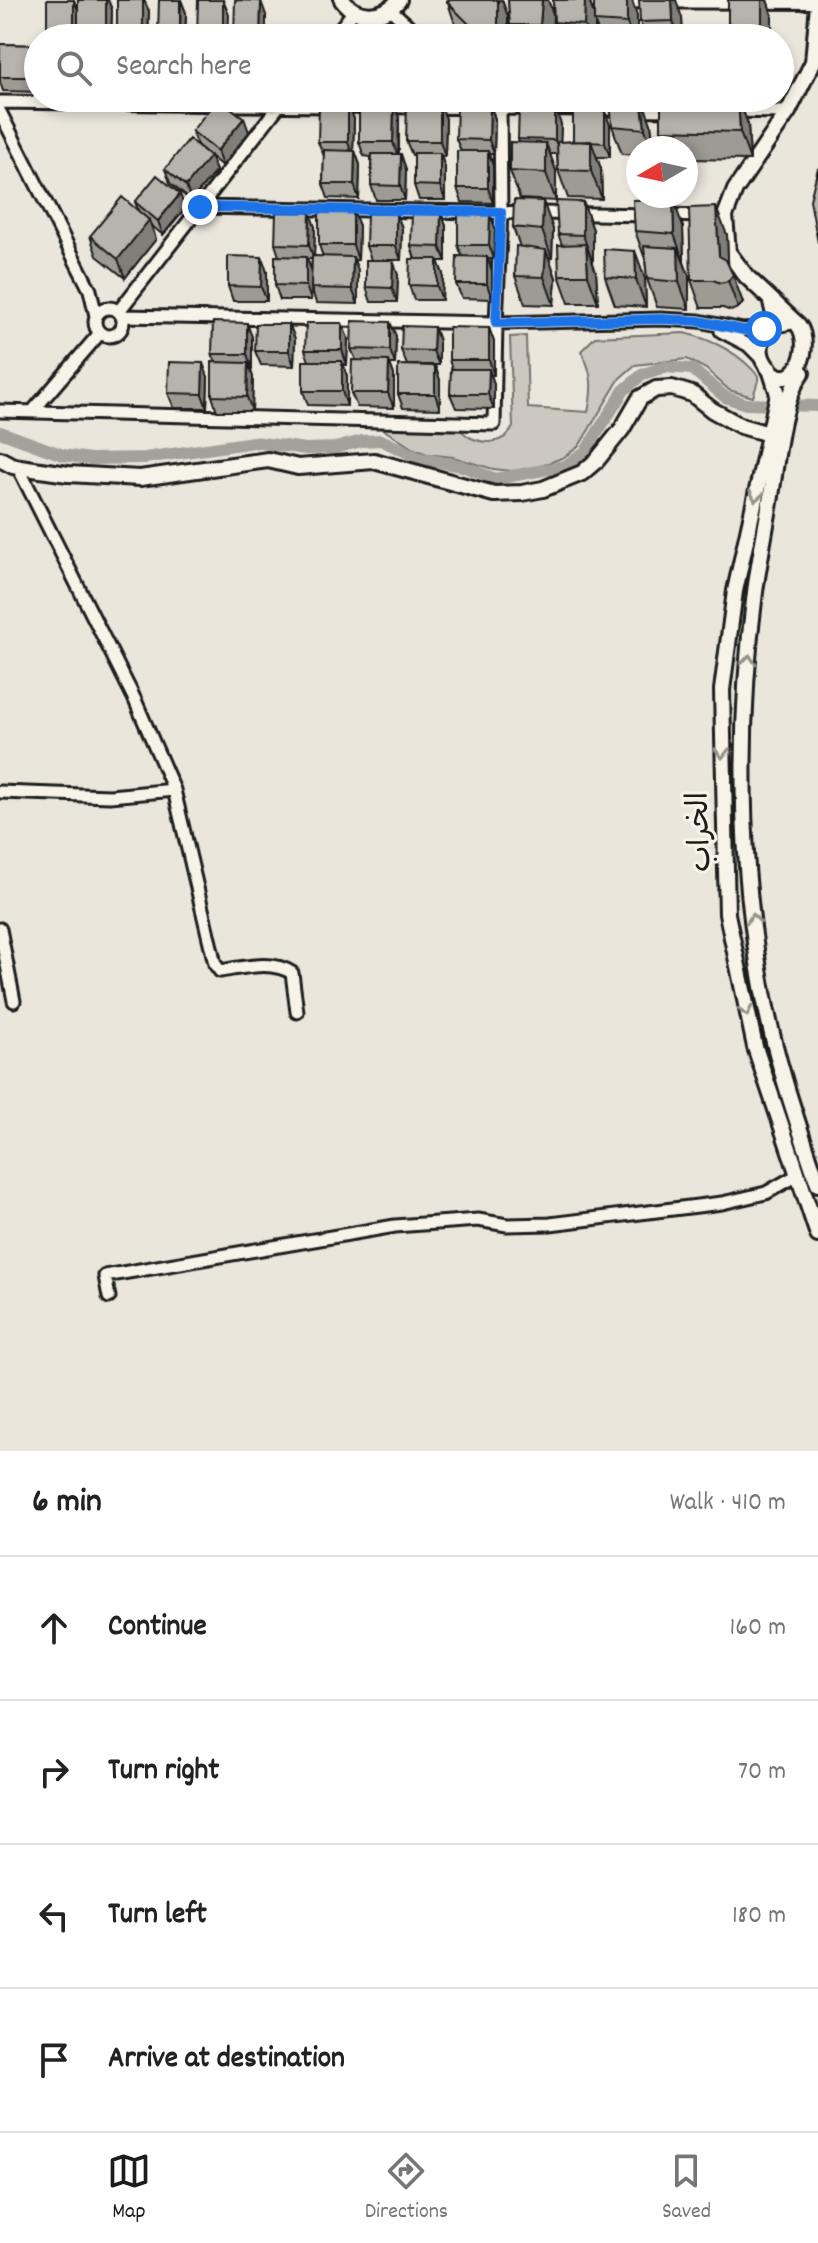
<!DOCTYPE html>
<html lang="en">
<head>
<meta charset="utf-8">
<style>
	:root { --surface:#fff; --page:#f6f6f6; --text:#222; --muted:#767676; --line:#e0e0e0; --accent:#1c1c1c }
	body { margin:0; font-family:Dekko,"Playpen Sans Arabic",sans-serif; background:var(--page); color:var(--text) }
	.compass { position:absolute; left:626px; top:136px; width:72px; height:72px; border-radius:50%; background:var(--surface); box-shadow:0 4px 12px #0003; rotate:261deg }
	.stop { position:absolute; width:24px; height:24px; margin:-18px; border:6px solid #1a73e8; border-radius:50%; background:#fff }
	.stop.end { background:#1a73e8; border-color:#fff; box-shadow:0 2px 8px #0008 }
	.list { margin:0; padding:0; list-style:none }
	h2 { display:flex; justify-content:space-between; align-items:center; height:104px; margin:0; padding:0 32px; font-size:34px }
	h2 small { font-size:26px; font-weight:400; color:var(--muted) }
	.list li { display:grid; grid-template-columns:52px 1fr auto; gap:24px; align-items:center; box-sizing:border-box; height:144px; padding:0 32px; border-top:2px solid var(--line) }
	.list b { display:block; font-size:30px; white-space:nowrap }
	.list em { font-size:26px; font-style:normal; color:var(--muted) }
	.icon { flex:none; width:44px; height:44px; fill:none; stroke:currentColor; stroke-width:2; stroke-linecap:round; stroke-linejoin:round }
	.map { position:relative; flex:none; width:818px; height:1451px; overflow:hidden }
	.search { position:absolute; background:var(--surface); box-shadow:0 4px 12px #0003; left:24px; right:24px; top:24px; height:88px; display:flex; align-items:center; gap:20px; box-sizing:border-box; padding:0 28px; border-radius:44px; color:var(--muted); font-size:30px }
	.sheet { height:680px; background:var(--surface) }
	nav { display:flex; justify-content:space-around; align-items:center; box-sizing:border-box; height:112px; border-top:2px solid var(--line); background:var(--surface); font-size:22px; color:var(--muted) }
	nav a { display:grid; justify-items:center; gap:4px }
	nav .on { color:var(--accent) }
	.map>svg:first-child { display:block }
</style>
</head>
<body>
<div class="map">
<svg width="818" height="1451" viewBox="0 0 818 1451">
	<rect width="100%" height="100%" fill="#eae6dc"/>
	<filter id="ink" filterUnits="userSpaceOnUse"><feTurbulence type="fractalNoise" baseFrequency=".0125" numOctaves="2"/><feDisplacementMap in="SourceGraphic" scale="16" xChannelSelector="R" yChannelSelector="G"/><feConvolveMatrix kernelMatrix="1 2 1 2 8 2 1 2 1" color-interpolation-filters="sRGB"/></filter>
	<g filter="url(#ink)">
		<path fill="#ccc8c0" stroke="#74726e" stroke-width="2" d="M400,19L418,38H343L355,23L374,26Z
			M684,333C714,340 740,353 759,377L753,397L729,390L706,369L687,359L635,365L620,378L579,446L564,457L536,468L512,471L493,469L453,457L427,454L412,448L381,428L383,425C401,425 438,422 454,426C459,427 464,434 469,437C485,445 505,444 513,427L510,337L526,336L528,408L588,412C593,389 593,372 581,351L595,337Z"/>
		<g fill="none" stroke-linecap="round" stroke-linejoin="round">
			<path stroke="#a3a19a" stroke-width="12" d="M0,432L63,455L90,459L145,458L254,442L306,449L335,448L362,441L381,440L419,458L462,466L496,479L565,466L585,452L624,390L643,374L665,367L692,369L725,397L746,404L818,406"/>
			<g stroke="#1c1c1c" stroke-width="17">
				<path id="street" d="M390,9L422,38
					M333,38L354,11
					M0,102L676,110
					M729,111L788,112
					M0,112L90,290L96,316
					M200,207L648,215
					M665,215L704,216
					M95 322a14 14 0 1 1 28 0a14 14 0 1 1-28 0Z
					M119,311L281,103
					M123,316L496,323L501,212L500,108L489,98
					M721,331L748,345L762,359
					M0,411L494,424L496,323L661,319L699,321L743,330L769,328
					M32,412L100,333
					M18,467L135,700L174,790L215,964L220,971C242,968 272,959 292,973L297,1012
					M0,792L110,796L174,790
					M0,929L14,1001
					M109,1297L105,1276L395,1226L478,1220L507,1225L550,1224L722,1203L766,1193L796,1176"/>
			</g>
			<g stroke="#1c1c1c" stroke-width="20">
				<path id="secondary" d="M342,0C357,20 383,19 399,0
					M532,0L818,1
					M771,302L775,319C772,327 765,332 762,340C759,349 761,358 766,365C794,404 818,338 794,321L773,325
					M794,321L746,276L728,252L725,216L735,190L788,112L813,62L818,4
					M770,369L778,394L735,591L722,690L727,914L755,1047L818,1235
					M802,373C781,399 776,468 770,502C765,532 759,562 755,592C738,721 739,864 763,992C775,1058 797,1121 818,1184
					M0,459L13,466L68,474L140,478L268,460L298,467L374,461L494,494L522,493L543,489L582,473L597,460L622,429L640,398L656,389L672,388L692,394L712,410L741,426L769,434"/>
			</g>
			<use href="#street" stroke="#f7f3e8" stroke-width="11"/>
			<use href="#secondary" stroke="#f7f3e8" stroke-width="14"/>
		</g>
		<path fill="#9d9b94" stroke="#1c1c1c" stroke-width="2" fill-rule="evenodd" d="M78,0H108L112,10L111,38H81L79,32V38H48L47,34L78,8Z
			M181,0L186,13L185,38H159L158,35Z
			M447,0H502L508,17V35H514L510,25L508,0H548L553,14L552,34H558L554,22L553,0H589L594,16H637V35H645L640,22L682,18L683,38H465L457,30ZM595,23L600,36H595Z
			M728,0H767L772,15V38H733L728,24Z
			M149,11L148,38H118L117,35Z
			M0,44L38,45V92L3,91L0,82Z
			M650,98H752V101H739L748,124L750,160L686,159V148H667L661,130V98Z
			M394,103L399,118V154L406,169L405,200H376L371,185V157L364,156L359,142Z
			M440,104L446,119L445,156H441L445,168V200H419L414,185V155H412L406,141Z
			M490,105L495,119L494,154H489L493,166V203L462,202L457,188L461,151L456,139Z
			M354,119L353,151H355L360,165L359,199L328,198L323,184L324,156L318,142Z
			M561,124L560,142L573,141L610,125V157H597L601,169L602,199L568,198L558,170L557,154H550L556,171V201L520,199L510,171L519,142L518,139Z
			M651,124L654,148H638V155L622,154L612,126Z
			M192,131L249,132L222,166L197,145Z
			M210,156L216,171L191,201L170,183L165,169Z
			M135,202L185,208L163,235L152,226L156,239L125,278L97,256L90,236L138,210Z
			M583,202L593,230V263L596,272L598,303H569L559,275L562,245L558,234Z
			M353,211L359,226L358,260H354L358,271V304L316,303L312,290L311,300H280L275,285L279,256L275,244L315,227L314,256L323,257L319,245ZM307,259H312L311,270Z
			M441,212L446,226V261H438L443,274L442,300H414L409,285L415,259L411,246Z
			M396,213L402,228L401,260H371L366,246Z
			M490,214L495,228L494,259H488L492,271V299L462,298L456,284L462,256L458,245Z
			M513,227L553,229L552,258L549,257L556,278L554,305L525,304L515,276L520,247Z
			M683,227L684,262L689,276V309L657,307L647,279L645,259L635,231Z
			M727,235L728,265L743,303L738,308L731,311L723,308H701L691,280Z
			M635,251L645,279L646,307L615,305L605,277Z
			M267,272V301H233L228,286Z
			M398,275L397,302H371L366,287Z
			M289,324L295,339L294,366L261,365L255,351Z
			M434,327L439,341V365H407L401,350Z
			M489,328L494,342V375H491L494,384V409L456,408L450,394L452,369L449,360Z
			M396,336L395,364H390L394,375V408L357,407L351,393L356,360L351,349Z
			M252,337V369H250L253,377L252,411H217L212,396L216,362L212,354Z
			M348,338L347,365H343L347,376V406L308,405L303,391L309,361L305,350Z
			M435,366L440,380V409L403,408L398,394Z
			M208,377L207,408H174L168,393Z"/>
		<path fill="#7f7e78" stroke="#1c1c1c" stroke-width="2" d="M74,0L79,12L78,29L79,38H75L74,34Z
			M106,0H108L112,10L111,38H109L106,29Z
			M143,0H144L149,11L148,38H144L143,36Z
			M181,0L186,13L185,38H181L180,35Z
			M223,0L229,15L228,38L223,37Z
			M498,0H502L508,17V38H488Z
			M542,0H548L553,14L552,38H545L540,25Z
			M585,0H589L595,18V38H589L584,25Z
			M627,0H632L637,16V38H632L627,23Z
			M672,0H676L682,18L683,38H679L673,21Z
			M762,0H767L772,15V38H767L762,24Z
			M261,1L266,15V38H260V37Z
			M642,98L651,124L654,148H652L645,129Z
			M738,98L748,124L750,160L740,132Z
			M394,103L399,118L398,157L393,142Z
			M348,104L354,119L353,157L348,142Z
			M440,104L446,119L445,156L440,141Z
			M490,105L495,119L494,154L489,140Z
			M555,109L561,124L560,154L555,140Z
			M605,111L610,125V157L605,143Z
			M244,118L249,132L222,166L217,151Z
			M591,141L601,169L602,199L591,171Z
			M546,143L556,171V201L546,173Z
			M355,151L360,165L359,199L354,184Z
			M488,151L493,166V203L488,188Z
			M440,153L445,168V200L440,186Z
			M401,154L406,169L405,200L400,186Z
			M210,156L216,171L191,201L186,186Z
			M180,194L185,208L163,235L158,221Z
			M673,199L683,227L684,262L674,234Z
			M543,201L553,229L552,258L542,230Z
			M583,202L593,230V263L583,235Z
			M716,207L727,235L729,279L733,275L743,303L738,308L719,256Z
			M353,211L359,226L358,260L353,245Z
			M310,212L315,227L314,259L309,245Z
			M441,212L446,226V261L440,247Z
			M396,213L402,228L401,260L396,246Z
			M490,214L495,228L494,259L489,245Z
			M149,220L156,239L125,278L118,259Z
			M586,244L596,272L598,303L588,275Z
			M678,248L689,276V309L679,282Z
			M546,250L556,278L554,305L544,277Z
			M635,251L645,279L646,307L636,279Z
			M262,257L267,272V301L261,287Z
			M306,257L312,271L311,300L306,286Z
			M353,257L358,271V304L352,289Z
			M487,257L492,271V299L487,284Z
			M437,259L443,274L442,300L437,286Z
			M393,260L398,275L397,302L392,288Z
			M390,322L396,336L395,364L390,350Z
			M247,323L252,337V369L247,354Z
			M342,323L348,338L347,365L342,350Z
			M289,324L295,339L294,366L289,351Z
			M434,327L439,341V365L433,351Z
			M489,328L494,342V375L489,360Z
			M342,361L347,376V406L342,391Z
			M389,361L394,375V408L388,393Z
			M203,363L208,377L207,408L202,394Z
			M248,363L253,377L252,411L247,397Z
			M435,366L440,380V409L435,394Z
			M489,369L494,384V409L488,394Z"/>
		<path fill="#b6b4ac" stroke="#1c1c1c" stroke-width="2" d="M47,0H74V34H47Z
			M78,0H106V29H78Z
			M117,0H143V36L117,35Z
			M159,0H180V35H158Z
			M198,0H223V37H197Z
			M235,0L261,1L260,37L234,36Z
			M447,0H498V28L488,38H483L447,2Z
			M508,0H542L540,25H510Z
			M553,0H585L584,25L554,22Z
			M594,0H627V23L594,21Z
			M639,0H672L673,21L640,22Z
			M728,0H762V24H728Z
			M551,34L576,35L577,38H551Z
			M506,35L541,37L540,38H503Z
			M631,35L662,36V38H631Z
			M593,36H616V38H593Z
			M0,44L38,45V77H0Z
			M218,98L244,118L217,151L192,131Z
			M610,98H641L645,129L612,126Z
			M661,98H738L740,132L661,130Z
			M359,103H394L393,142H359Z
			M319,104H348V142H318Z
			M407,104H440V141H406Z
			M457,104L490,105L489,140L456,139Z
			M519,108L555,109V140L518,139Z
			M573,110L605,111V143L573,141Z
			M189,139L210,156L186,186L165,169Z
			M591,141V171L558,170L557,142Z
			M510,142L546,143V173L510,171Z
			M324,150L355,151L354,184H323Z
			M457,151H488V188H457Z
			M414,153H440V186L414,185Z
			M372,154H401L400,186L371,185Z
			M818,168V243L810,200Z
			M157,175L180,194L158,221L135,202Z
			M122,197L149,220L118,259L90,236Z
			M673,199L674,234L635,231L633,200Z
			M514,200L543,201L542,230L513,227Z
			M556,201L583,202V235L558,234Z
			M716,207L719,256L726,260L733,275L728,281L721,283L713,280H691L689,208Z
			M319,211H353V245H319Z
			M412,211L441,212L440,247L411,246Z
			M276,212H310L309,245L275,244Z
			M367,213H396V246H366Z
			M458,213L490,214L489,245H458Z
			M586,244L588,275H559L558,245Z
			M516,246L546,250L544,277L515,276Z
			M644,246L678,248L679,282L647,279Z
			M604,249L635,251L636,279L605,277Z
			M228,256L262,257L261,287L228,286Z
			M275,256L306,257V286L275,285Z
			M312,256L353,257L352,289L311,288Z
			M457,256L487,257V284H456Z
			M410,259H437V286L409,285Z
			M366,260H393L392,288L366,287Z
			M352,321L390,322V350L351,349Z
			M213,322L247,323V354H212Z
			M306,323H342V350H305Z
			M256,324H289V351H255Z
			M402,326L434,327L433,351L401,350Z
			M449,327L489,328V360H449Z
			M352,360L389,361L388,393H351Z
			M303,361H342V391H303Z
			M169,362L203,363L202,394L168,393Z
			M212,362L248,363L247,397L212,396Z
			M398,365L435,366V394H398Z
			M451,369H489L488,394H450Z"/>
		<defs><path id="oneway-chevron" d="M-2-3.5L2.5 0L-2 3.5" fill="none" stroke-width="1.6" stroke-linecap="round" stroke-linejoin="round" transform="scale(2)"/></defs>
		<g stroke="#94928c">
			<use href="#oneway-chevron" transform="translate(756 496) rotate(102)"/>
			<use href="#oneway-chevron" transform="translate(749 660) rotate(-85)"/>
			<use href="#oneway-chevron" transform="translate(722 753) rotate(90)"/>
			<use href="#oneway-chevron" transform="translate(753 919) rotate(-96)"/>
			<use href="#oneway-chevron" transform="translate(746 1011) rotate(77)"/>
		</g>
	</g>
	<g fill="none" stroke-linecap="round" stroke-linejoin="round" filter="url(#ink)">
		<path stroke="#1a73e8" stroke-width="10" d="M200,207L501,212L496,323L661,319L699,321L743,330L764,329"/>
	</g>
	<g text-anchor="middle" stroke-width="6" stroke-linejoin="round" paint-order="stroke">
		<g font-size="30" fill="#1c1c1c" stroke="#f7f3e8">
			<text transform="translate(698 832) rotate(-92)" y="10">الخراب</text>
		</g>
	</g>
</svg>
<svg class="compass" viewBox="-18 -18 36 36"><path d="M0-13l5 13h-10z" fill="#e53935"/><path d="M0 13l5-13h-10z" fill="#767676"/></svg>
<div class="stop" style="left:764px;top:329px"></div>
<div class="stop end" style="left:200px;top:207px"></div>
<div class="search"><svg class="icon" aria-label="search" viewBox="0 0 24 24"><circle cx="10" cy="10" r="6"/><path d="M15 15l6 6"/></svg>Search here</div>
</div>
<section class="sheet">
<h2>6 min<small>Walk · 410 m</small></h2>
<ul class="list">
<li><svg class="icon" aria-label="ahead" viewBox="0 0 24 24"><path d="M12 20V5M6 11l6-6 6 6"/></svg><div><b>Continue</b></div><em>160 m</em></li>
<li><svg class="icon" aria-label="right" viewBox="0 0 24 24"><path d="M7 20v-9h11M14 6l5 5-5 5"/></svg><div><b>Turn right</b></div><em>70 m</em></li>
<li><svg class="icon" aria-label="left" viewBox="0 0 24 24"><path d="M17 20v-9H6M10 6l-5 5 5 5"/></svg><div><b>Turn left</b></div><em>180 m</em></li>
<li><svg class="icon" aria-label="arrive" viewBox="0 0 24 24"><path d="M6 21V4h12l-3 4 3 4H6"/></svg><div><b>Arrive at destination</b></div></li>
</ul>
</section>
<nav>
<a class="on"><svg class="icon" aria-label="map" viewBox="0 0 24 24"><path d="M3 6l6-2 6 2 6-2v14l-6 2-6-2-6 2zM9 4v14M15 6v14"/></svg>Map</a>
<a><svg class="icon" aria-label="directions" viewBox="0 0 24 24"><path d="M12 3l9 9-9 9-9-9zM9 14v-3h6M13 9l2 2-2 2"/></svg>Directions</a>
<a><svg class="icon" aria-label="saved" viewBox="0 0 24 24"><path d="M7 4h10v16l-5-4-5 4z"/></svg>Saved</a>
</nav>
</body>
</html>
